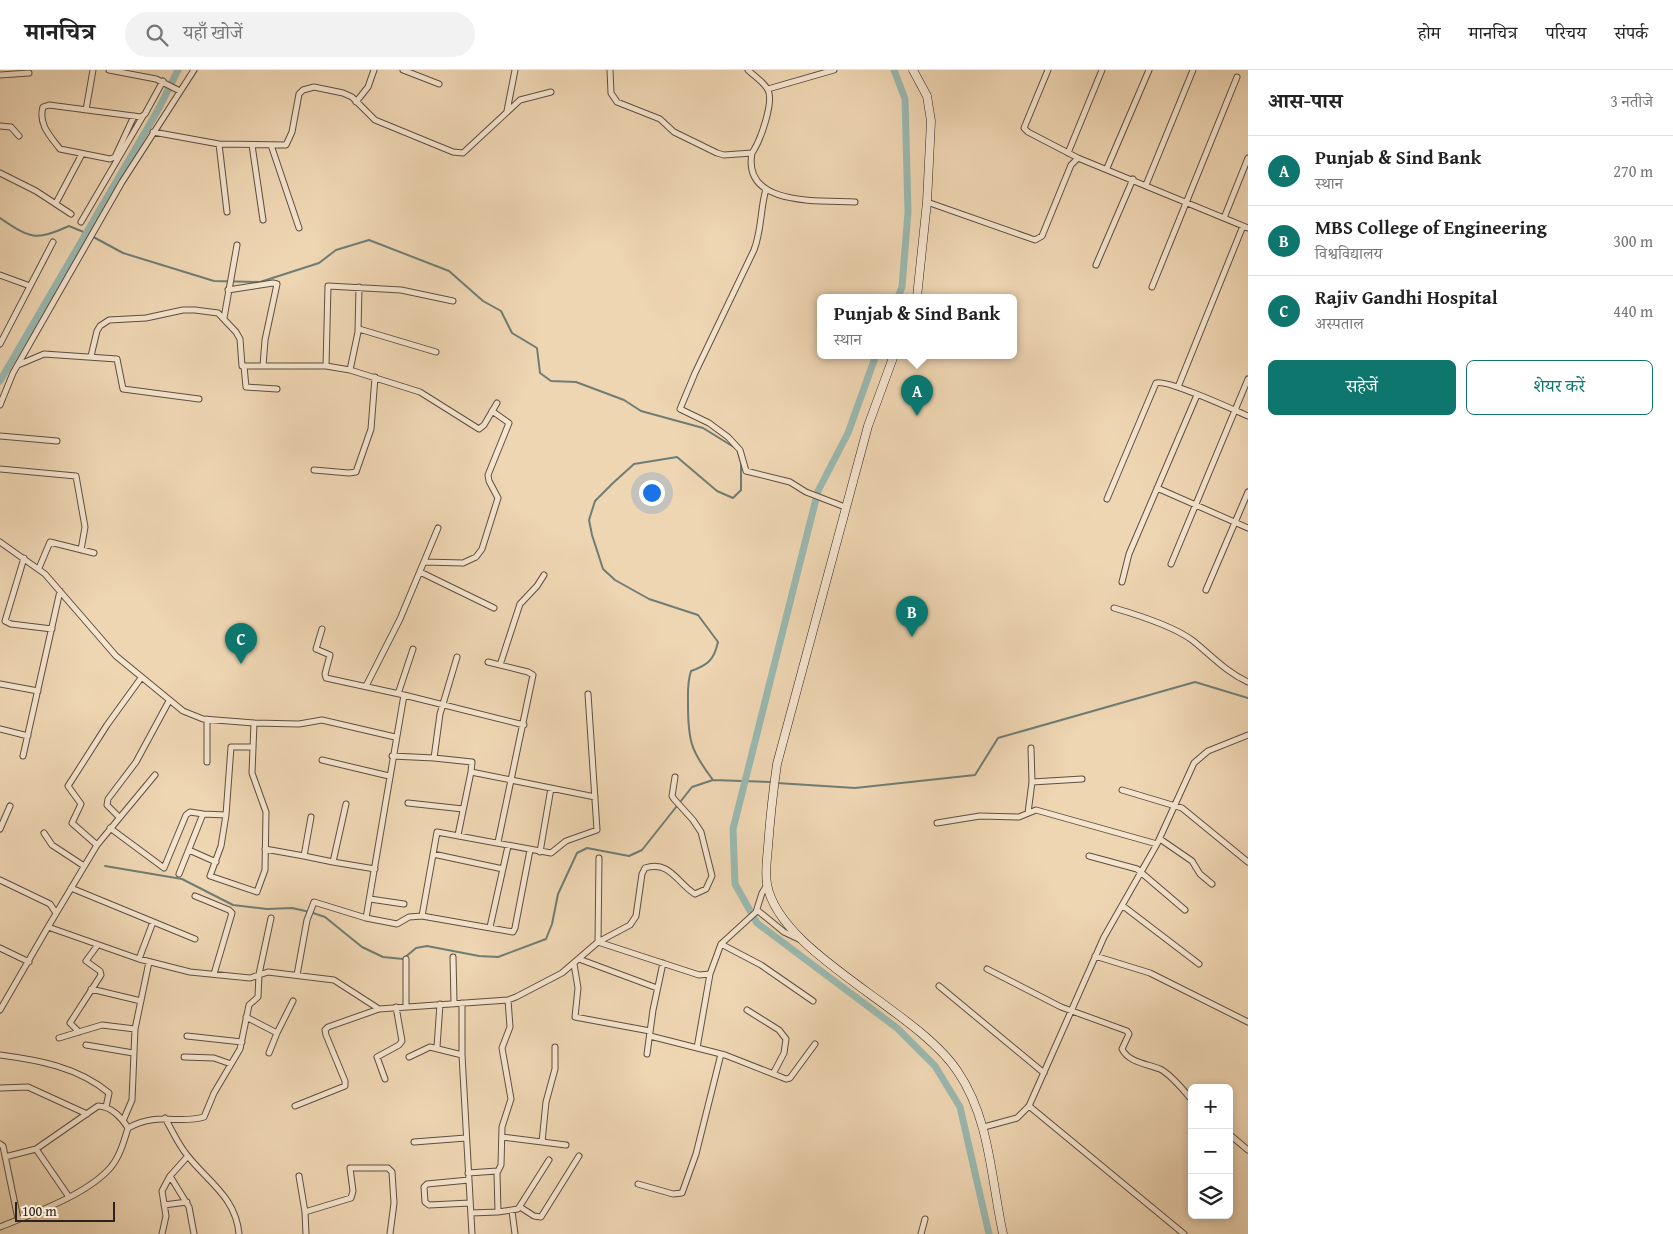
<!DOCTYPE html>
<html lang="hi">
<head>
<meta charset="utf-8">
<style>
	:root { --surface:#fff; --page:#f2f2f2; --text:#222; --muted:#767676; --line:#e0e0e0; --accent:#0f766e }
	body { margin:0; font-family:"Gentium Book Plus","Noto Serif Devanagari",serif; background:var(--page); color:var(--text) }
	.controls { position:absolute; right:15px; bottom:15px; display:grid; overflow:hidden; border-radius:8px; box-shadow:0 2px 8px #0003 }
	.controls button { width:45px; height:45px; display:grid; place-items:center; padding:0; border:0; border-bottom:1px solid var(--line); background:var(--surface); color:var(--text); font:25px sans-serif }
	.scale { position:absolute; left:15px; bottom:12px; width:100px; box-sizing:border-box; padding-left:5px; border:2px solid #2c221b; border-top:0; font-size:14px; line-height:18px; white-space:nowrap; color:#2c221b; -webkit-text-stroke:4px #f5e4ce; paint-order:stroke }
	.you { position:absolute; left:651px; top:422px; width:18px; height:18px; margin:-12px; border:4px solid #fff; border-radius:50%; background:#1a73e8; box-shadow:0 0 0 8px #1a73e833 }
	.badge { display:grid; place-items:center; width:32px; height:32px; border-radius:50%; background:var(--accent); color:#fff; font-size:16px; font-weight:700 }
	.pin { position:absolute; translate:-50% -41px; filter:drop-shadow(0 1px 2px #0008) }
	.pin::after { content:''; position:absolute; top:26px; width:18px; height:15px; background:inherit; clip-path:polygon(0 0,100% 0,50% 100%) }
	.popup { position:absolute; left:817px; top:224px; width:200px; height:65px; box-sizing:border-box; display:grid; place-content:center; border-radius:8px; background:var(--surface); filter:drop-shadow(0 1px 4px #0005); font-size:16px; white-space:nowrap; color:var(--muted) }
	.popup b { font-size:19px; color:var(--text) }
	.popup::after { content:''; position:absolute; left:50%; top:100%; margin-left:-10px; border:10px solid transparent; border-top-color:var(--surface) }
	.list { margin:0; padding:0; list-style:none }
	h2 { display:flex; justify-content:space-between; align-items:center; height:65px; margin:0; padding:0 20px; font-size:21px }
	h2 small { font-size:16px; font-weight:400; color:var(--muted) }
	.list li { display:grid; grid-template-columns:32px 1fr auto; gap:15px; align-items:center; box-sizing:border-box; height:70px; padding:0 20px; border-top:1px solid var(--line) }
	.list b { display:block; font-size:19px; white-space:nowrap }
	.list p { margin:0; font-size:16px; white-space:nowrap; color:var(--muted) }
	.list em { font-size:16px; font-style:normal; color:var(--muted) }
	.actions { display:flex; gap:10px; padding:15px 20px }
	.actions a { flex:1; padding:11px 0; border:1px solid var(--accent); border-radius:8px; text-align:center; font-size:18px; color:var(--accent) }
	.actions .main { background:var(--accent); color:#fff }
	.icon { flex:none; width:28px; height:28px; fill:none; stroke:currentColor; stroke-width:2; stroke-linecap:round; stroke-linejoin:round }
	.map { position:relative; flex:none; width:1248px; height:1164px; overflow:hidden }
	header { display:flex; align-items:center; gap:30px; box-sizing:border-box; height:70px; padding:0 25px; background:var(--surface); border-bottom:1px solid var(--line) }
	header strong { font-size:24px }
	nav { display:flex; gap:28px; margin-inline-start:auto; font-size:18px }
	.search { width:350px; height:45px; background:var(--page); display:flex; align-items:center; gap:12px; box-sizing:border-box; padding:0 18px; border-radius:28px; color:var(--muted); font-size:19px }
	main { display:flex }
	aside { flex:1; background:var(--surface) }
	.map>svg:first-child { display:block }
</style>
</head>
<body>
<header>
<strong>मानचित्र</strong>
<div class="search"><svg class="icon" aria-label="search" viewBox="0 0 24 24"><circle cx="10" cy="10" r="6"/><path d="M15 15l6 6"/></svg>यहाँ खोजें</div>
<nav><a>होम</a><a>मानचित्र</a><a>परिचय</a><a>संपर्क</a></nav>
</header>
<main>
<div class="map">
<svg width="1248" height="1164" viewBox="0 0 1248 1164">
	<rect width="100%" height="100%" fill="#efd6b3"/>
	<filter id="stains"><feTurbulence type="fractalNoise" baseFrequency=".004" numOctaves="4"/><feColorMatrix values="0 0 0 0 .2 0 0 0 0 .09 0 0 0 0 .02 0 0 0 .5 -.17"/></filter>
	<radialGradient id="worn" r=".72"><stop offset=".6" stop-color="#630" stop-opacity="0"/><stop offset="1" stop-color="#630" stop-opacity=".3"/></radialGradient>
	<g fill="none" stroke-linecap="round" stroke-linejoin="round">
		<path stroke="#6e7d75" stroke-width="2" d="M0,148C31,169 35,171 69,156L86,163L123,183L214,211L260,212L319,193L336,180L369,170L449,201L483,231L501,241L512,263L537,278L540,303L551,311L576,312L624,330L641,341L703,358L737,379L741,393V420L733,428L717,421L677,387L634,394L613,413L595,431L589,450L592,465L603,499L615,510L649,529L698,545L718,572C714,590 708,595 691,601C687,613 688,623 688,635C688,671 691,681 713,710
			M777,713L855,718L975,705L998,668L1195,612L1248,628
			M105,796L182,809L233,835L267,839L292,838L310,842L325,847L362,877L383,887L403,889L416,878L427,876L479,886L498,887L546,869L552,854L558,824L577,783L587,778L629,786L642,780L692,717L713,710L773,712"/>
		<path stroke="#9ab9b1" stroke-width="7" d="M894,0L905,29L908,142L902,217L898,227
			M876,285L848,363L818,421L733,759L735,814L757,853L897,958L935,996L960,1037L989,1164
			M0,311L158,40L178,0"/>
		<g stroke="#5d4f41" stroke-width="7">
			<path id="street" d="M109,0L156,9L180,21
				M403,0L439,14
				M610,0L611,23L617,32L660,49L674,62L717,83L724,85L752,83L754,80C761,68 774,32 768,20C764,12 754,6 748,0
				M1048,0L1024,58L1028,62L1078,88
				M0,5L29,3
				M768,19L834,0
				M356,32L368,17L374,0
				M86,40L93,0
				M507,41L515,0
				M134,46L115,87L110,89L60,79C50,66 38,54 43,37L49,35L141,47L145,44L163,11
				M0,56L11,57L19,66
				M153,62L219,74L286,75L292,62L299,24L303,20L314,17L343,23L352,27L375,50L453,82L463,83L520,30L551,22
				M219,74L227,142
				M252,75L263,150
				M271,75L299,158
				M752,83C742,137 820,130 855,132
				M1068,83L1102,0
				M1107,98L1149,0
				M0,103L36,121L71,144
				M1146,115L1193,0
				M766,119C760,140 762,159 754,180L695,303L680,339L709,353L728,367L740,380L746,401L790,412L806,422L845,437
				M927,132L1035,170L1042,166L1071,95L1078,88L1248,158
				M56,133L82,84
				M1224,148L1248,88
				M81,152L143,46
				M1096,195L1133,109
				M0,205L30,216
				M1152,217L1237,7
				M228,220L273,213L277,214L265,270L263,296
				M224,248L237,175
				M359,259L436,282
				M0,274L53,172
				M91,286L97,261L100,256L109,250L146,248L183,240H195L218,243L236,262L240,269L242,296H326L350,300L420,322L479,359L484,355L497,333
				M18,295L44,284L117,289L123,319L199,329
				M244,296L246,317L277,319
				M326,296L328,216L401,220L453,231
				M350,300L358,262L359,217
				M1178,317L1243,156
				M0,335L13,303L122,112L194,0
				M0,366L57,371
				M0,399L76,406L85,457L81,480
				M314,400L349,403L356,402L371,359L375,307
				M1157,418L1248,458
				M1107,429L1156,313C1167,309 1234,340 1248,346
				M0,472L45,504L116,586L183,641L203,649L254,653L252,703L266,742L265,800L258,819L257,822L210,806L221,776L226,745L203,744L179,804
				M24,488L5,551L11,554L52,559
				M424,492L463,493L476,487L482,479L498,428L489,411L488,405L509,353L492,341
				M1171,494L1248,309
				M39,498L50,472L94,483
				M420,502L494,538
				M1122,512L1129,484L1197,325
				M1206,520L1248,422
				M1114,538C1138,545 1173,556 1192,570C1211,585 1226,602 1248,612
				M322,559L316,579L330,585L325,604L326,608L404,625L524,655
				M457,587L440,644L434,688L472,692L471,702L511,710L498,772
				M488,592L528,602L533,605L511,710L595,727
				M500,595L520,534L537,516L544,505
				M0,614L38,621
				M366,616L400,549L438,458
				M398,624L413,579
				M404,625L366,848L397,854L409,847L422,846L437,762L551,783L566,771L597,760L588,624
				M254,653L299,654L322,650L395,667
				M0,659L28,666
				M23,686L60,521
				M392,686L434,688
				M322,690L389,706
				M207,692V649
				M1032,712L1082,709
				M1122,720L1182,738L1248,792
				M408,733L463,739
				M1028,743L1032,712L1031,678
				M226,745L231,677H253
				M119,747L107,735L108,729L136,692L169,631
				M311,747L304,786L333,792L346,734
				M937,753L980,746L1019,747L1036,740L1157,774
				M110,758L164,798L186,745L190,742L203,744
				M0,759L10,736
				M44,763L52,775L84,796
				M458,765L471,702
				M1160,769L1192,791L1200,804L1212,814
				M97,775L155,705
				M265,779L304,786
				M189,780L216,792
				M540,782L551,718
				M433,784L503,799
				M1089,786L1137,799L1185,840
				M599,788L598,872L699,905L710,904L721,874L756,842L762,823L767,815
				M333,792L375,799
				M0,810L50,834L56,843
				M71,818L195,869
				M195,826L229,840L232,843L214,904
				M370,829L404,834
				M1123,836L1199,894
				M757,840L784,862L801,870
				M422,846L513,862L515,858L530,780
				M48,857L97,775L72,753L81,734L68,716L107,655L141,608
				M490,857L508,776
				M721,874L761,895L813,931
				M0,878L29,892
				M1095,886L1150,903L1248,952
				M453,887L454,933
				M139,889L153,852
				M579,889L657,918
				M574,894L578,918L575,947L650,961
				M987,899L1061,937L1127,961L1129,964L1122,979C1129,993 1148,994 1160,999C1172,1005 1183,1020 1192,1030
				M297,905L307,850L314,832L366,848
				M939,916L1044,1003
				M91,919L141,931
				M406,935V889
				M0,940L48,857L139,889L190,902L250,908L268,902L334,910L379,939
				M747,940L779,960L786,969L784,983L773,1004
				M246,947L277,963L269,983
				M79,962L70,953L101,905L100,901L86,891L97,876
				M277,963L293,931
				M187,966L242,972
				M650,966L725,985L786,1009L790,1008L815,974
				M59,968L102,955L135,959
				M86,975L133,983
				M437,977L440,934
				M697,978L710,904
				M647,984L653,940L663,893
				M0,985C38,990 78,997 109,1023L106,1037
				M462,985L472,1164
				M184,987L214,988L231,994
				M409,987L430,977L462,985V933
				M385,1009L377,987L399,975L402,971L396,937
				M0,1018L28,1017L87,1044
				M295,1036L345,1016V1011L326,965L325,960L328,957L379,939L508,930L516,927L562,903L598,872L630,855L636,846L642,804L645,798C670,790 677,813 695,824L706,819L712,806L701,762L693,750L674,729L672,726L675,707
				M1029,1036L1184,1164
				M165,1048C172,1060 178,1074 187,1085C207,1111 236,1127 239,1164
				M123,1051L132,1030L135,959L149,892
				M984,1057L1017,1048L1029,1036L1104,867L1157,774L1194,693L1208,681L1248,665
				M1229,1064L1248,1080
				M502,1067L566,1075
				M414,1072L466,1068
				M542,1072L546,1032L555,999V977
				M0,1074L3,1076L18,1149
				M36,1079L69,1127
				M188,1086L170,1106L189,1137L194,1164
				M5,1087L36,1079L98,1036C111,1036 122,1048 128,1058
				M468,1103L497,1101
				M299,1106L305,1142L306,1164
				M469,1110L427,1114L424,1117L425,1132L429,1135L470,1133
				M638,1114L673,1124L682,1123L696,1084L721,984
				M164,1135L187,1132
				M520,1137L534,1146L541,1147L579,1086
				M512,1141L515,1164
				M305,1142L351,1128L353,1121L350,1098H388L392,1102L394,1133L390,1164
				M498,1142L518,1139L549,1090
				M471,1143L498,1142L497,1103L501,1095L502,1057L511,1029L502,978L510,957L508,930
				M0,1157C34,1143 87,1125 111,1097C120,1086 124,1071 128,1058C159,1041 177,1055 204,1047L214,1023L240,979L249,935L258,927L259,904L271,848
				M162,1164L166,1146L162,1121L170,1106
				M921,1164L925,1149"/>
		</g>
		<g stroke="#2c221b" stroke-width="9">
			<path id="secondary" d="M913,0L927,26L931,51L927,132L917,227
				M894,285L868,356L777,694C773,722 770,749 768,777C767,789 765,802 767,814C779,884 918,940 958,1002C990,1049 991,1109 1003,1164"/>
		</g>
		<use href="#street" stroke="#f5e4ce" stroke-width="5"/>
		<use href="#secondary" stroke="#f5e4ce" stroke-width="8"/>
	</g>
	<rect width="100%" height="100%" filter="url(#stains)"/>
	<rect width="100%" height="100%" fill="url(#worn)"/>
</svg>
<div class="controls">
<button>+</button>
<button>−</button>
<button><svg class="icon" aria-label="layers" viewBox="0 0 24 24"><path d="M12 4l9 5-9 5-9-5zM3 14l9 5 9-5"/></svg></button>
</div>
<div class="scale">100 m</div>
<div class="you"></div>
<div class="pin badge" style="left:917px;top:346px">A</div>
<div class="popup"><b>Punjab &amp; Sind Bank</b>स्थान</div>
<div class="pin badge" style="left:912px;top:567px">B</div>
<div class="pin badge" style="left:241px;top:594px">C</div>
</div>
<aside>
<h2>आस-पास<small>3 नतीजे</small></h2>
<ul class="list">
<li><span class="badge">A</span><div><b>Punjab &amp; Sind Bank</b><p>स्थान</p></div><em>270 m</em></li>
<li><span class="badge">B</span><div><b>MBS College of Engineering</b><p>विश्वविद्यालय</p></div><em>300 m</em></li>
<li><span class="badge">C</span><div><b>Rajiv Gandhi Hospital</b><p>अस्पताल</p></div><em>440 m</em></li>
</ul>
<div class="actions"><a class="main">सहेजें</a><a>शेयर करें</a></div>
</aside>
</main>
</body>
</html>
